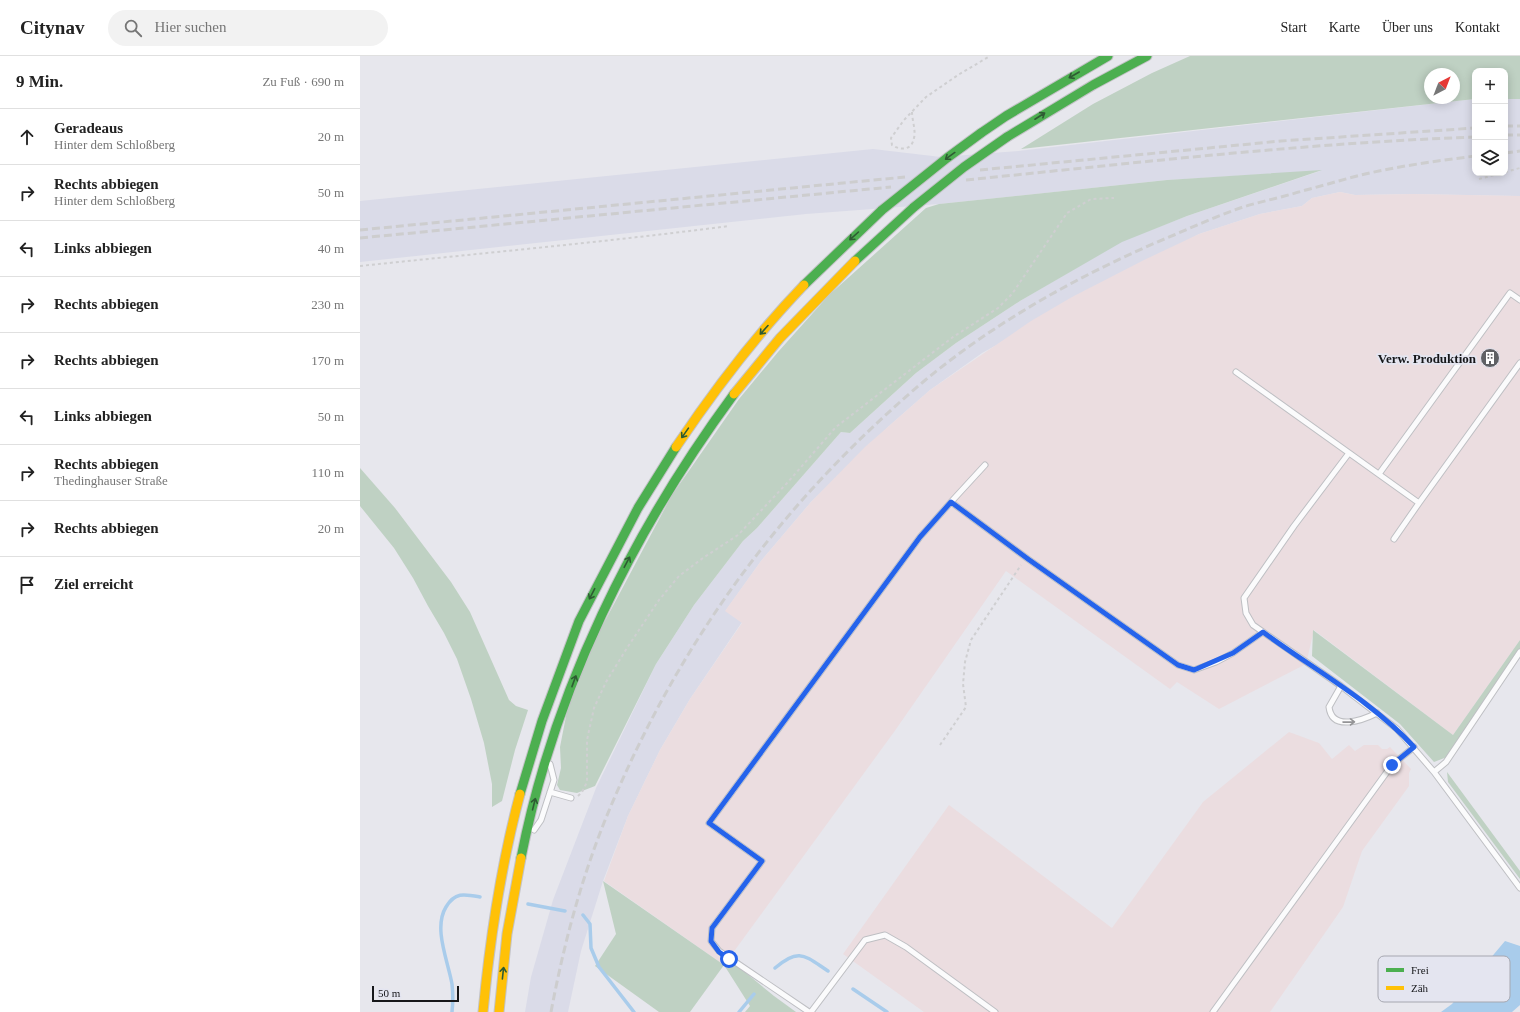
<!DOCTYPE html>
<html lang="de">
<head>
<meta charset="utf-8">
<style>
	:root { --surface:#fff; --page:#f2f2f2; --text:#222; --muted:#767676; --line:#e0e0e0 }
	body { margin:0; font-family:"Times New Roman",serif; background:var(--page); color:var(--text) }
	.controls { position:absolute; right:12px; top:12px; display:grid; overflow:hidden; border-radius:8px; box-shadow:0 2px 10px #0003 }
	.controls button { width:36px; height:36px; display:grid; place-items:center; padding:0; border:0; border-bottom:1px solid var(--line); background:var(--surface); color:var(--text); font:20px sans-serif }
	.compass { position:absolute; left:1064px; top:12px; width:36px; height:36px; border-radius:50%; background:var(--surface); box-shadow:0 2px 10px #0003; rotate:42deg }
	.scale { position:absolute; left:12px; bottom:10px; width:87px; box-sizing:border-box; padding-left:4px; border:2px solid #16171a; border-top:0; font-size:11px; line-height:14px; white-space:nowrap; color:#16171a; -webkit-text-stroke:3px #e4e5f0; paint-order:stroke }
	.stop { position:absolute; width:12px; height:12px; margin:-9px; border:3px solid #2563eb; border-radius:50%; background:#fff }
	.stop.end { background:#2563eb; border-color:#fff; box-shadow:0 1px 4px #0008 }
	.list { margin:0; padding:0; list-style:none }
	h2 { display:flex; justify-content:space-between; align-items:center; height:52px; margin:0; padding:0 16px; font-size:17px }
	h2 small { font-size:13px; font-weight:400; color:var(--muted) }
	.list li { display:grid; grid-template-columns:26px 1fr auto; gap:12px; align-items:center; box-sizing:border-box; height:56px; padding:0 16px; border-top:1px solid var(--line) }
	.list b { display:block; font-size:15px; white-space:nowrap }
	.list p { margin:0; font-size:13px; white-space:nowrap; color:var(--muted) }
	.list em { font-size:13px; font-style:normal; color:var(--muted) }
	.icon { flex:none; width:22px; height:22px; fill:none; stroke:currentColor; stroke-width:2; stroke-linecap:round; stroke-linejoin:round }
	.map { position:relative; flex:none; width:1160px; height:956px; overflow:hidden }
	header { display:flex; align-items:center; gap:24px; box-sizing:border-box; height:56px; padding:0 20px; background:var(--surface); border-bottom:1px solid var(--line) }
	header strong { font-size:19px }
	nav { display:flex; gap:22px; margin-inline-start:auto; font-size:14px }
	.search { width:280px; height:36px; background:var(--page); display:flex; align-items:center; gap:10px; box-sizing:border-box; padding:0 14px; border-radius:22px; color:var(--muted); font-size:15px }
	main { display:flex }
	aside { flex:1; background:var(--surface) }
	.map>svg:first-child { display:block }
</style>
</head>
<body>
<header>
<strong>Citynav</strong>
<div class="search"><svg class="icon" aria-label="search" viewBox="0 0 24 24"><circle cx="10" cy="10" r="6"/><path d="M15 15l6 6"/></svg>Hier suchen</div>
<nav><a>Start</a><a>Karte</a><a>Über uns</a><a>Kontakt</a></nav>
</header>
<main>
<aside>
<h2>9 Min.<small>Zu Fuß · 690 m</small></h2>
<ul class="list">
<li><svg class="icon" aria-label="ahead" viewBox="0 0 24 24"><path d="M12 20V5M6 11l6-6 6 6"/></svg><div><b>Geradeaus</b><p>Hinter dem Schloßberg</p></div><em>20 m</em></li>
<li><svg class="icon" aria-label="right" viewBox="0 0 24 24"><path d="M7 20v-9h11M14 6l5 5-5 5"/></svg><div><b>Rechts abbiegen</b><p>Hinter dem Schloßberg</p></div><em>50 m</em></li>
<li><svg class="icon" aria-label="left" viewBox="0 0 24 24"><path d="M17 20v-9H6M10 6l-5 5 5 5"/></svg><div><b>Links abbiegen</b></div><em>40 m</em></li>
<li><svg class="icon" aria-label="right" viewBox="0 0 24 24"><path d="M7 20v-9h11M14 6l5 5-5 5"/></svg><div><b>Rechts abbiegen</b></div><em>230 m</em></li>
<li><svg class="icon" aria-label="right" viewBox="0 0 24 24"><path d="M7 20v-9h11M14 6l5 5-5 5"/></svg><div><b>Rechts abbiegen</b></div><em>170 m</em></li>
<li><svg class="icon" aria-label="left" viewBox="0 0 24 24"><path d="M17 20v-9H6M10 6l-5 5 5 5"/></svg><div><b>Links abbiegen</b></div><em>50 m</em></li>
<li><svg class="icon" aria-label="right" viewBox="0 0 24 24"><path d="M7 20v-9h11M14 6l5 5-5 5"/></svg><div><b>Rechts abbiegen</b><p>Thedinghauser Straße</p></div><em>110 m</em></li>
<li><svg class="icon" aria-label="right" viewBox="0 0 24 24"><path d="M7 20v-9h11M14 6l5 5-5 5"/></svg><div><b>Rechts abbiegen</b></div><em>20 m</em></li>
<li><svg class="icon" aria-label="arrive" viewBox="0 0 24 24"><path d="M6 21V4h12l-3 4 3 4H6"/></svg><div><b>Ziel erreicht</b></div></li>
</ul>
</aside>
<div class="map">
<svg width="1160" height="956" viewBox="0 0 1160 956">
	<rect width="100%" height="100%" fill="#e7e7ed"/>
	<path fill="#dadbe8" d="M1115,43V117H1145V43H1160V140L1053,138L995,139L980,136L952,142L942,150L900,158L839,178L622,297L570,334L529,370L451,446L401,505L366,554L382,566L330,643L300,694L268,760L243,825L221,895L208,956H165L171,921L193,844L236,732L296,608L334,549L383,485L397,472L481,376L490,377L556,317L596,287L660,245L762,185L827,160L960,115L807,124L579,148L446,158L0,206V145L513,93L581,101L658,95Z"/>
	<path fill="#ebdde0" d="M980,136L995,139L1053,138L1160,140V584L1093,679L954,574L946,608L859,653L817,626L810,633L646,515L534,676L364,909L244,825L268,760L300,694L330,643L382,567L365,555L401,505L451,446L505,391L570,334L671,265L712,241L784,204L839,178L900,158L942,150L952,142Z
		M929,676L959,687L972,703L989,689L995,695L1004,689H1018L1022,693H1027L1030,691L1051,713L1049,717V730L1002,795L983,851L910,956H564L483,898L589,749L752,872L843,746Z"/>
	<path fill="#bfd1c3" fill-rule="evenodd" d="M830,0H1160V43H1145V15H1115V43L661,93L733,48L792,17ZM1070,18H1094V42H1070Z
		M962,114L827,160L762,186L660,245L596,287L556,317L490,377L481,376L397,472L383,485L334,549L296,608L235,730L217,737L200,734L197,729L201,712L200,691L208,650L238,578L312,439L379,343L418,296L469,239L566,152L579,148L807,124Z
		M0,412L35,452L91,526L110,556L149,644L156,650L168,654L155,694L142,745L132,751V728L124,687L111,643L97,603L84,577L68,550L53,522L34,492L0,450Z
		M953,574L1093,679L1160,584V595L1087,701L1074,706L1040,668L952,600Z
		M1087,716L1160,815V823L1088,726Z
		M243,825L364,909L369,903L414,940L436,956H385L390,950L364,909L330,956H299L235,910L256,878Z"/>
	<path fill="#a9cceb" d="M1145,885L1160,890V949L1152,956H1081L1092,948Z"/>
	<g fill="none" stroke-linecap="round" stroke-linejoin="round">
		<path stroke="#a9cceb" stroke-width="3.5" d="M168,848L205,855
			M223,859L230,868L231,892L239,911L274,956
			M415,912C439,891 445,900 468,915
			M493,933L527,956
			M92,956C93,947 93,937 92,928C88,905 73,872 86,851C95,836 104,838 120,841
			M379,956L394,938"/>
		<g stroke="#bebfc3" stroke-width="7">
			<path id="lane" d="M876,316L1059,447L1160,307
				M989,397L934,470L884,542L886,557L893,569L981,630L1037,673L1074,716L1160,832
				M1019,418L1150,237L1160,244
				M591,446L625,409
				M1034,483L1059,447
				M981,630L969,651C972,676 1003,664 1017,657
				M1074,716L1086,706L1160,596
				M190,736L211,742
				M174,774L181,764L194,724L190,708
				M449,956L359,895L351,885L352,872L402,805L349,767L560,481L591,446L668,503L818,609L834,614L856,606L873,597L903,576
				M451,956L505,884L525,879L546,891L635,956
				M853,956L1032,709L1054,691"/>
		</g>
		<g stroke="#c3c3c6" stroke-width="11">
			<path id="fast" d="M621,77L646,60L748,0
				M647,81L733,29L787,0
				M495,205L554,151
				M444,229L522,154
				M160,738L182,665L219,565L278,452L316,391
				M161,802C194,634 273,475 374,338"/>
		</g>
		<g stroke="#c3c3c6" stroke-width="11">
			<path id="slow" d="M374,338L420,282L495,205
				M316,391C355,333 396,279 444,229
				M123,956C130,882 141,809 160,738
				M139,956L147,878L161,802"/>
		</g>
		<path stroke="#cfcfd1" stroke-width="2" stroke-dasharray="3 3" stroke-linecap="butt" d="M552,56C552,64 556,74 554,82C552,94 541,95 532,89L531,82L544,64L566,41L598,19L630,0
			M1145,116L1160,112
			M1119,123L1142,117
			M0,210C123,197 246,186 369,170
			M580,689L606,651L603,628L605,606L611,584L661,509
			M218,740L222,736L227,726V684L234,652L246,626L267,592L299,544L319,520L343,502L378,479L428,426L476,371L593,281L638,252L652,238L707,157L731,143L754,142"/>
		<use href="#lane" stroke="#fbfbfc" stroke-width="5"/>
		<use href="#fast" stroke="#4caf50" stroke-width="9"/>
		<use href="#slow" stroke="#ffc107" stroke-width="9"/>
		<path stroke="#cdcdce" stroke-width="3" stroke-dasharray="8 4" stroke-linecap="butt" d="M1145,70H1160
			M1145,79H1160
			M1145,97L1160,95
			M620,114L921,85L1115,72
			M606,124C775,107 945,87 1115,81
			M0,174L545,121
			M0,182L531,131
			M191,956C201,903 214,850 232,799C243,767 257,735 271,705C341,556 438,432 563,326C637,264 725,216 814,179C837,169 860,159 883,151C903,145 923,141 942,135C962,130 981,124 1001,119C1038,110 1077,105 1115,100"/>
		<g stroke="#c3c3c6" stroke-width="11" stroke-linecap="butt">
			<path id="fast-bridge" d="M554,151L604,111L647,81
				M522,154L587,102L621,77"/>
		</g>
		<use href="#fast-bridge" stroke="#4caf50" stroke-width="9"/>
	</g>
	<defs><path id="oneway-shaft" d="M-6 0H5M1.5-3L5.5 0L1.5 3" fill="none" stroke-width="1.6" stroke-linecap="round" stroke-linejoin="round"/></defs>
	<g stroke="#2e5b32">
		<use href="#oneway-shaft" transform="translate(714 19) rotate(150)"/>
		<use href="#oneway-shaft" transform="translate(680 60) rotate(-33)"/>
		<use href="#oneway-shaft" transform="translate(590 100) rotate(144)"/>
		<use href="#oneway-shaft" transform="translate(494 180) rotate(138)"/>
		<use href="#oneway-shaft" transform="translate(404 274) rotate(132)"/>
		<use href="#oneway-shaft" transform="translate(325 377) rotate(125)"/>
		<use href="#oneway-shaft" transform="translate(267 506) rotate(-62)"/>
		<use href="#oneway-shaft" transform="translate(232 538) rotate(117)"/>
		<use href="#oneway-shaft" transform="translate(214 625) rotate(-70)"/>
		<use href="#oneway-shaft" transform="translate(174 748) rotate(-76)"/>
		<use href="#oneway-shaft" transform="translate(143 917) rotate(-84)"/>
	</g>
	<use stroke="#949496" href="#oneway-shaft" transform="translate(989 666) rotate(-1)"/>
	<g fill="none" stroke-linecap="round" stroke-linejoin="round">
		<path stroke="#2563eb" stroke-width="5" d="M369,903L359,896L351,885L352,872L402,805L349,767L560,481L591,446L668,503L818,609L834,614L873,597L903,576C953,613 1012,645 1054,691L1032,709"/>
	</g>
	<defs>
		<g id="building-disc" transform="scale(1)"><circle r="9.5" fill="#5f6064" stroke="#e4e5f0"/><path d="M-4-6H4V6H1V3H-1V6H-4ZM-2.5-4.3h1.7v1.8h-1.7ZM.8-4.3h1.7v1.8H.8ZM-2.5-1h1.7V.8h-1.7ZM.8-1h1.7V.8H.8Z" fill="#fff"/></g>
	</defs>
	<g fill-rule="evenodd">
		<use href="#building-disc" x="1130" y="302"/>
	</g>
	<g text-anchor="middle" stroke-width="3.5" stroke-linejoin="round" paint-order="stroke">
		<g font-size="13" font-weight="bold" fill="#16171a" stroke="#e4e5f0" text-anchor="end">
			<text x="1116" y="307">Verw. Produktion</text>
		</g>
	</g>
	<rect x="1018" y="900" width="132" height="46" rx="6" fill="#e4e5f0" stroke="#a6a7b0" stroke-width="1"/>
	<rect x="1026" y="912" width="18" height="4" fill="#4caf50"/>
	<rect x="1026" y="930" width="18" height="4" fill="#ffc107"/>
	<g font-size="11" fill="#16171a">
		<text x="1051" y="918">Frei</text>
		<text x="1051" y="936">Zäh</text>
	</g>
</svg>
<div class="controls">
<button>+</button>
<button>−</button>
<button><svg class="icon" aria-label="layers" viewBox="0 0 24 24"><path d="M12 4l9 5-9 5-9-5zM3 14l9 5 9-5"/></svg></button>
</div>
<svg class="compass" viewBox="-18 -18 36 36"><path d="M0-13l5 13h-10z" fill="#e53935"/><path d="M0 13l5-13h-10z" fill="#767676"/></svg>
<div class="scale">50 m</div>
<div class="stop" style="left:369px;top:903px"></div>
<div class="stop end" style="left:1032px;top:709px"></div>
</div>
</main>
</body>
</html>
